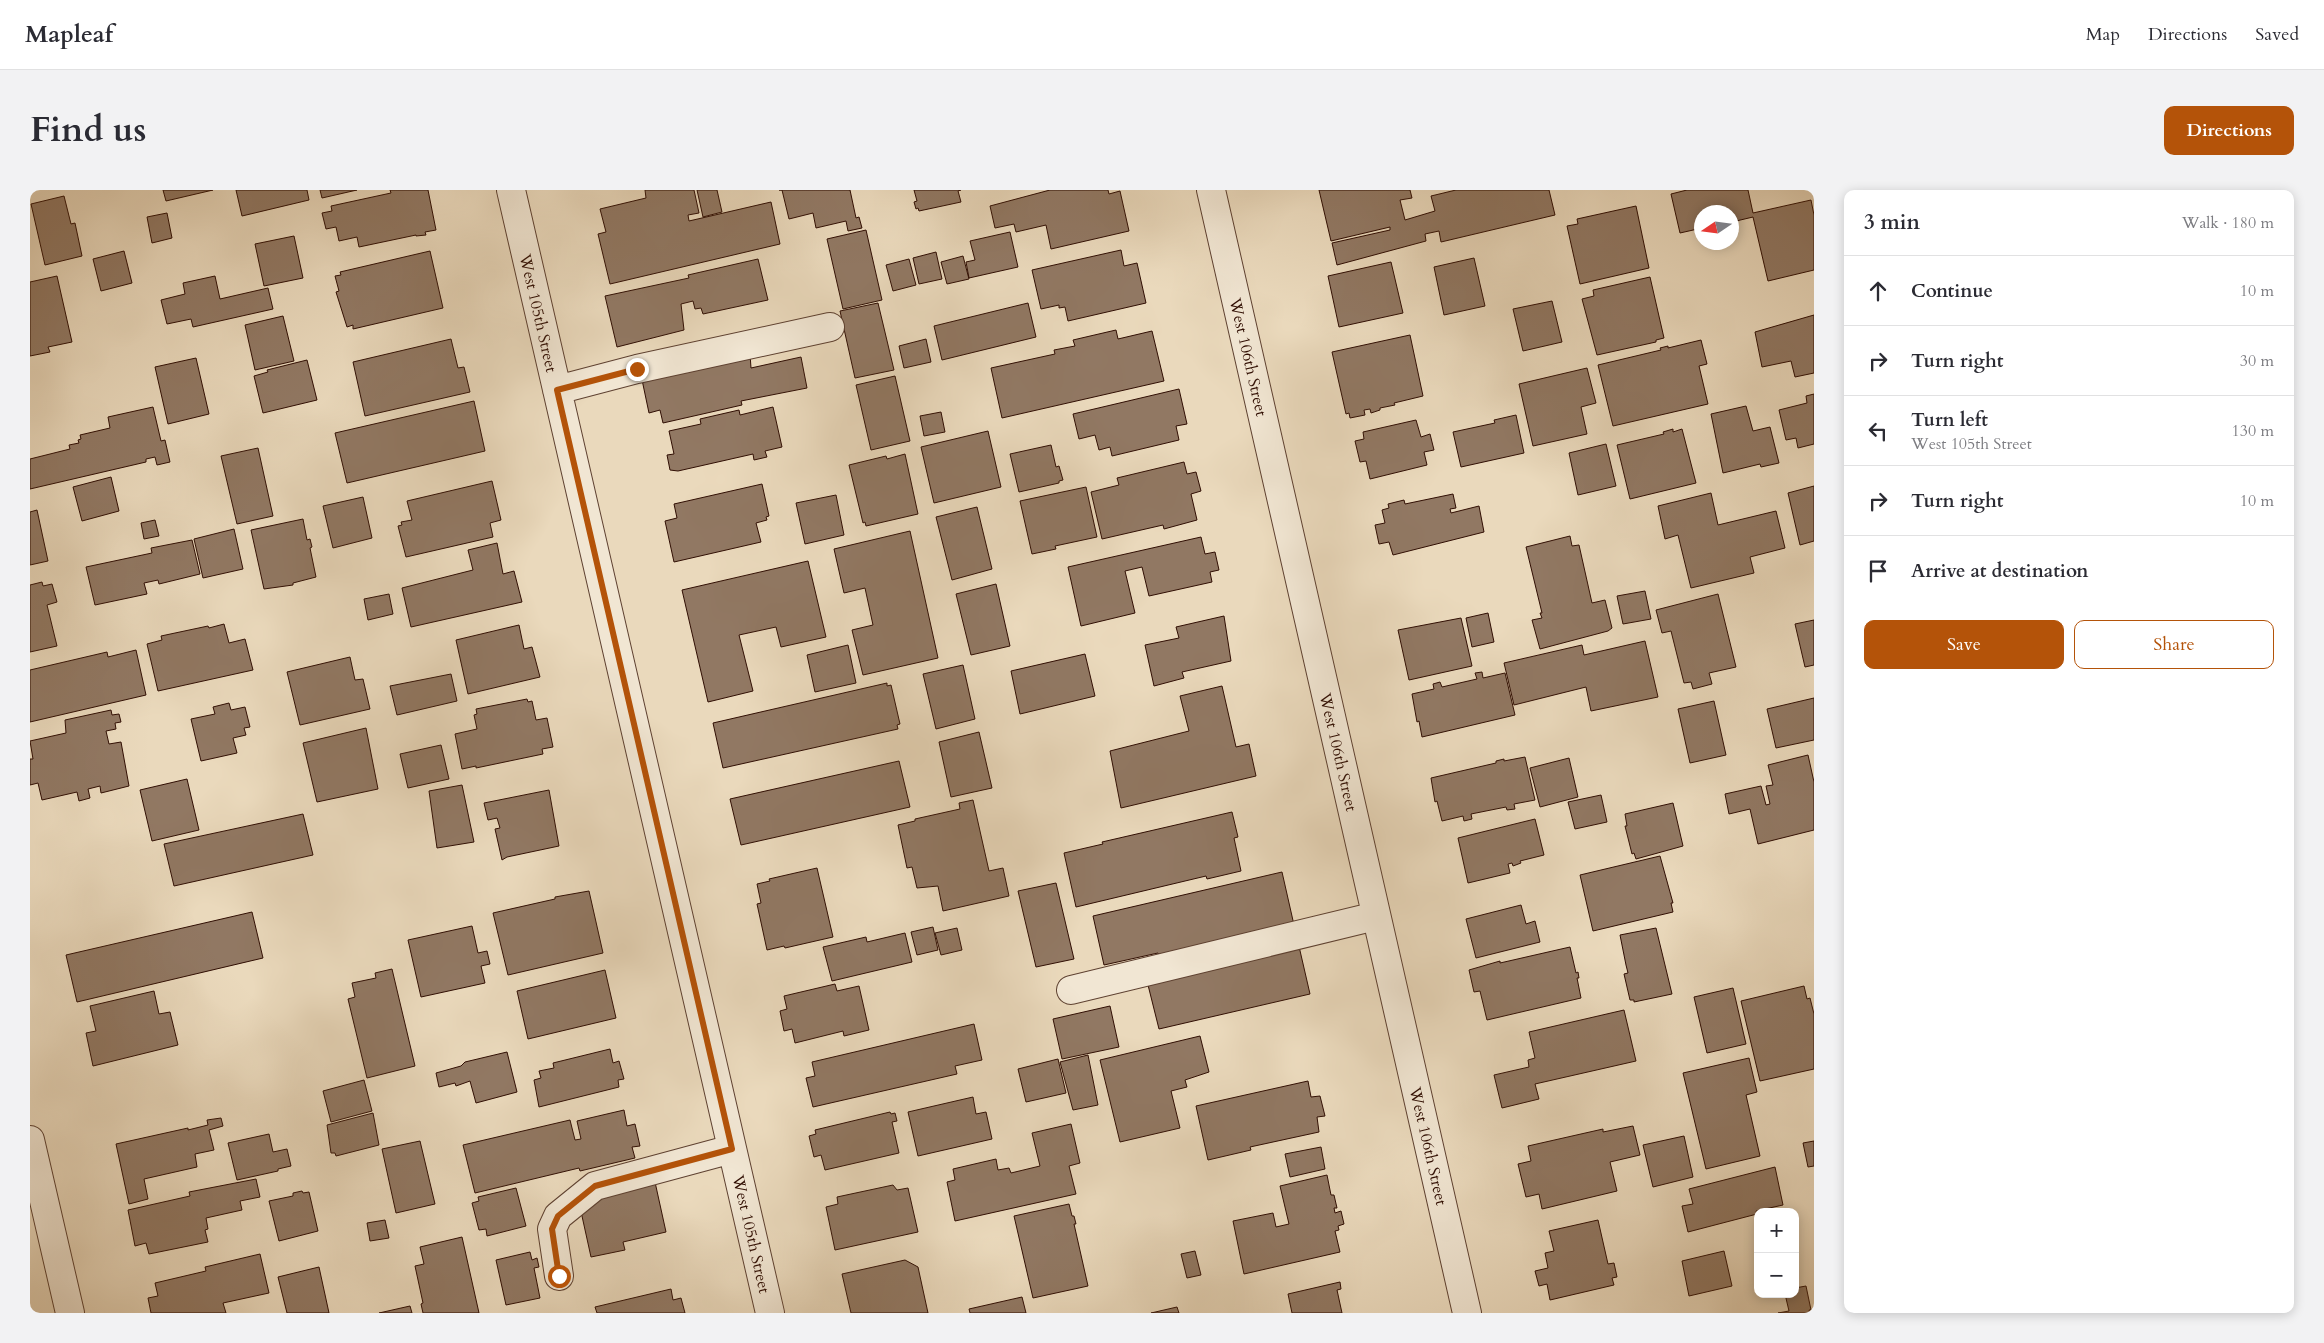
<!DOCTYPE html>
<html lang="en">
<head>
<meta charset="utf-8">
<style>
	:root { --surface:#fff; --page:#f2f2f3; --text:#2b2b33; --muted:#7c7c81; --line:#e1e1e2; --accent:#b45309 }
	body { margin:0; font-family:Cardo,serif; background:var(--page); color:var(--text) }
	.controls { position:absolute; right:15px; bottom:15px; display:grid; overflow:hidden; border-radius:10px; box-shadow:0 2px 12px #0003 }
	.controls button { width:45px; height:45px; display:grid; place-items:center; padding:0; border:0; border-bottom:1px solid var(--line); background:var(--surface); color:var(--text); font:25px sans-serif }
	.compass { position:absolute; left:1664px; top:15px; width:45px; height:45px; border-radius:50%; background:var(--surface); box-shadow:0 2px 12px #0003; rotate:257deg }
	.stop { position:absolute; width:15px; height:15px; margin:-11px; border:4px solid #b45309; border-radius:50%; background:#fff }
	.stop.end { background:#b45309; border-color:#fff; box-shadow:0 1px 5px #0008 }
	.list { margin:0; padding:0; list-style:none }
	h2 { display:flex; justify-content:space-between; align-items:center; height:65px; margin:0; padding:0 20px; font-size:21px }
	h2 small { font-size:16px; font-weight:400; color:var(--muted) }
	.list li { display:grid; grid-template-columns:32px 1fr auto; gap:15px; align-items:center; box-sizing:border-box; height:70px; padding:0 20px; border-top:1px solid var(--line) }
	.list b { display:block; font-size:19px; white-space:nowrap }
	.list p { margin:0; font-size:16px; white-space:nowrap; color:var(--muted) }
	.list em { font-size:16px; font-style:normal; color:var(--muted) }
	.actions { display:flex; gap:10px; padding:15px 20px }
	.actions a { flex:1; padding:11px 0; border:1px solid var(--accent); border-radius:10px; text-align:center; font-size:18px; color:var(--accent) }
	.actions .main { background:var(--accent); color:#fff }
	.icon { flex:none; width:28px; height:28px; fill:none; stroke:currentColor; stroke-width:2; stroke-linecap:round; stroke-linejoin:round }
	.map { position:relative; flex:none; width:1784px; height:1123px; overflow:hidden; border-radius:10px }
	header { display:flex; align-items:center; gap:30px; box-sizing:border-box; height:70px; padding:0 25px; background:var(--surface); border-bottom:1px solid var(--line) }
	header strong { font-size:24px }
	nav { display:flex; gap:28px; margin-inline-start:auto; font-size:18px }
	.intro { display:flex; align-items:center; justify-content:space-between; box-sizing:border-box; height:120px; padding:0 30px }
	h1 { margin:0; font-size:35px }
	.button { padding:12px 22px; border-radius:10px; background:var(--accent); color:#fff; font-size:18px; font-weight:700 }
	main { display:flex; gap:30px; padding:0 30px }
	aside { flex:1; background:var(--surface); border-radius:10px; box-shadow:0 2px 12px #0003 }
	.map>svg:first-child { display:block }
</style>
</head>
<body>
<header>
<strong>Mapleaf</strong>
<nav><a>Map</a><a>Directions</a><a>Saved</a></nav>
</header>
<div class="intro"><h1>Find us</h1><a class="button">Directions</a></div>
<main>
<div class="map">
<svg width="1784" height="1123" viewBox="0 0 1784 1123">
	<rect width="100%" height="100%" fill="#ead9bc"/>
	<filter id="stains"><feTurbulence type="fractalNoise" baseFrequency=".004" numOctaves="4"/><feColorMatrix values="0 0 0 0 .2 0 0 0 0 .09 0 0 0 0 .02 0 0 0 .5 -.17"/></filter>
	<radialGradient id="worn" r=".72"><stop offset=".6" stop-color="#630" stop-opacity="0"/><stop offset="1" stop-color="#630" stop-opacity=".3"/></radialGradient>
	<path fill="#917863" stroke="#300e03" d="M133,0H183L136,11Z
		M206,0H277L279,10L212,26Z
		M290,0H327L292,8Z
		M360,0H398L406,40L395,42L396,45L386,46V45L329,57L327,47L309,51L306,37L296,39L292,23L302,21L301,16L361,3Z
		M615,0H664L669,23L658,25L659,31L741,12L750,54L580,94L568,44L576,42L570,19L616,8Z
		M667,0H687L692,22L673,27Z
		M749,0H820L826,28L829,27L832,38L818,41L816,31L786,38L783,23L759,29L752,0Z
		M884,0H931L928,1L931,12L889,21L888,18L886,19L884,12L887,11Z
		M1020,0H1078L1079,4L1090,1L1099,41L1021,59L1016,35L986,42L984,34L965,38L960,16Z
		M1289,0H1380L1382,8L1370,10L1375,30L1405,21L1401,6L1426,0H1519L1525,25L1411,52L1409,41L1395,44L1396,51L1307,75L1302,53L1360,40V37L1301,51Z
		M1657,0H1718L1723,23L1781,10L1784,25V80L1738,91L1723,27L1702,32V22H1672V38L1650,43L1641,4Z
		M34,6L41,34L45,33L52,66L15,75L1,14Z
		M1606,16L1619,78L1550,94L1537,36L1548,34L1547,29Z
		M137,23L142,48L122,53L117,27Z
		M836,40L852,110L813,119L797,49Z
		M980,42L988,77L939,88L936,72L945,70L940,51Z
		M264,46L273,88L234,96L225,54Z
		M1091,60L1094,76L1107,73L1116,113L1038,131L1035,117L1029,118V115L1011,119L1002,80Z
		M94,61L102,93L71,101L63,69Z
		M400,61L413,118L323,139V135L317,137L306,102L309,101L305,86L311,85L310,82Z
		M906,62L912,89L889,94L883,68Z
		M933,66L939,89L917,94L911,72Z
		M1444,68L1455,116L1414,125L1404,77Z
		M728,69L738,110L673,124L671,118L665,119L663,111L651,114L654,140L587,157L575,106L659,88L658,85Z
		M879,69L886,95L863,101L856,75Z
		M1361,72L1373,123L1309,137L1298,86Z
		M27,86L42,152L18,157L20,162L0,166V92Z
		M185,86L190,109L238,98L243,119L163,137L161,129L137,134L131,110L155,104L153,93Z
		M1620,87L1634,148L1626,150V152L1567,165L1552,109L1564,106L1563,100Z
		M1522,111L1532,152L1493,161L1483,119Z
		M848,113L864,180L825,188L810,121Z
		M998,113L1006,147L912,170L904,136Z
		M1784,125V183L1765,187L1761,171L1732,177L1725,142Z
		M253,126L264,171L225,180L215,135Z
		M1086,140L1088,149L1122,141L1134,191L972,228L961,178L1025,164L1024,160L1045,156L1043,150Z
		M1380,145L1393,206L1364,213L1365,215L1350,218V220L1341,223L1340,219L1334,220L1335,225L1320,228L1319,223L1316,224L1302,162Z
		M421,149L428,178L434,177L440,202L335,226L323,172Z
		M896,149L901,172L874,178L869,156Z
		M1671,150L1677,174L1669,176L1678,214L1583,236L1568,175L1631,160L1630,158L1638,156V158Z
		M720,164L721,178L771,167L777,198L711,211L712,215L633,233L630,220L619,223L611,185Z
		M166,168L179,224L138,234L125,177Z
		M277,170L287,210L233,223L224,186L238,182L237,180Z
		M1557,178L1566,213L1551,217L1557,244L1503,256L1489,194Z
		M865,186L880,251L841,260L826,195Z
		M1149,199L1157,234L1146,236L1149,250L1082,266L1080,257L1069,260L1065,245L1049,249L1043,224Z
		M1784,204V254L1768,258L1766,248L1756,250L1749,220L1777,213L1776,206Z
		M444,211L455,261L317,293L305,243Z
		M1716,216L1723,241L1740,237L1749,273L1731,277L1730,274L1693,283L1681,224Z
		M123,217L131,251L135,250L140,272L127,275L125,267L116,269V272L0,299V269L40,259L39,255L49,253L48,250L51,249L50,245L80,238L78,227Z
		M743,217L752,257L735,261L737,267L724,270L723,264L648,281L640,280L637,265L644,264L639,241L671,234L670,229L709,220L710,225Z
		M911,222L915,242L894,246L890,226Z
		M1486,225L1494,263L1431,277L1423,242L1465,233L1464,230Z
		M1386,230L1391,247L1400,244L1404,260L1394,262L1397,275L1340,289L1336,271L1330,272L1325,251L1334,249L1333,242Z
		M1643,239V242L1652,239L1666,293L1600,309L1587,255L1634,244L1633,242Z
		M958,241L971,297L904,313L891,257Z
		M1576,254L1586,296L1548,305L1539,263Z
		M1021,255L1026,277L1029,276L1033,290L1029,291V293L989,302L980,264Z
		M228,258L243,326L207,334L191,266Z
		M875,264L888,324L836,336L835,332L833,333L819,275L856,266L857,269Z
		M1154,272L1157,284L1166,282L1171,301L1161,304L1167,330L1134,339L1133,335L1072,349L1061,302L1089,295L1087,288Z
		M81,287L89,321L52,331L43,297Z
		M462,291L471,330L460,333L463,347L376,367L368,336L372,335L371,332L382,330L377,311Z
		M732,294L739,326L736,327L737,330L726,333L731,352L644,372L635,331L647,328L644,314Z
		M1784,296V351L1770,355L1758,303Z
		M1056,297L1067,347L1025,356L1026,359L1002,364L990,311Z
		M1681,303L1688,335L1746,321L1755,358L1720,367L1724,383L1661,398L1648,345L1635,349L1628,316Z
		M1423,304L1426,318L1420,319L1421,323L1449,316L1454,342L1363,365L1359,352L1349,354L1345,335L1355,333L1352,320L1359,318L1358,314L1374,310L1375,314Z
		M806,305L814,345L775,354L766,313Z
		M333,307L342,348L303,358L293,316Z
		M947,317L962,379L922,390L906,327Z
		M7,320L18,371L0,375V322Z
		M273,329L277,350L280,349L282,357L280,358L286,387L263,393V395L234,399L221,340Z
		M125,330L129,346L114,349L111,333Z
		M204,339L213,379L173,388L164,349Z
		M880,341L908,468L833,485L822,440L843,435L835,398L814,403L804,359Z
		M1540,346L1542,356L1549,355L1562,413L1575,410L1582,438L1578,441L1510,459L1502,430L1512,428L1510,423H1512L1496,357Z
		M1171,347L1175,364L1185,362L1189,380L1180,382L1182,392L1119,406L1112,377L1095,381L1105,423L1051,436L1038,377Z
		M162,350L170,384L129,394L128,390L114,393L117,404L65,415L56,377L122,363L121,358Z
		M467,353L473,384L484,381L492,412L381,437L372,398L443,380L438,360Z
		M778,371L796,447L751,457L746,437L709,445L723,501L678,512L652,400Z
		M12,392L13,396L22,394L27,412L17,415L27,456L0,462V395Z
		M966,394L980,456L941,465L926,404Z
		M1615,401L1621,429L1593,434L1587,406Z
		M359,404L363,424L338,430L334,409Z
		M1688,404L1706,477L1679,483L1682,494L1663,499L1661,492L1654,493L1641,441L1632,443L1626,420Z
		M1458,423L1464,452L1442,457L1436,428Z
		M1194,426L1201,471L1152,482L1154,488L1124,496L1115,455L1149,448L1146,437Z
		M1431,428L1442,476L1379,490L1368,440Z
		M1784,430V475L1775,477L1765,434Z
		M194,434L199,453L215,449L223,480L128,501L117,454L132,450L131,446L178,436L179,438Z
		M489,435L494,459L502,457L510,487L438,504L426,450Z
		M1615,451L1628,507L1561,521L1556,497L1484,515L1474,473L1552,455L1554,465Z
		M818,455L826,493L785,502L777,465Z
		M106,460L116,505L0,532V480L77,462L78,467Z
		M1055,464L1065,506L990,524L981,481Z
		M320,467L325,490L333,489L340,519L270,535L257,482Z
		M933,475L945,529L906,539L893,484Z
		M1452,482L1453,488L1475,483L1485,525L1392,547L1389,531L1387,532L1382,504L1404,499L1403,494L1410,492L1412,497L1447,489L1445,483Z
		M421,484L427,511L367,525L360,496Z
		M857,493V496L861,495L870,534L867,535L868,539L693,578L683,533Z
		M1192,496L1206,557L1219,554L1226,586L1091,618L1080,561L1159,541L1150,506Z
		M1784,508V550L1746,558L1737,519Z
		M497,509L498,512L502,511L506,530L517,528L523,557L512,559L513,564L446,578V576L432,579L425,544L447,539L444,525L447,524L446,519Z
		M1684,511L1696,565L1660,573L1648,519Z
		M199,513L201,520L215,517L220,537L214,538L216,545L203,548L207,563L171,571L161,529L185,524L183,517Z
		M81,520L82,525L89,524L91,532L85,533L86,539L76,541L79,554L91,552L99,596L71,603L70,596L58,599L60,608L49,611L47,602L12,610L8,593L0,595V569H3L0,551L36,543L35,530Z
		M336,538L348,599L287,612L273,553Z
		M949,542L962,598L921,607L909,552Z
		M411,555L419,589L378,598L370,564Z
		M1778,565L1784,592V640L1728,654L1720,619L1699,624L1695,604L1731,596L1736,615L1740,614L1736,596L1743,595L1738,575Z
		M1495,567L1505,610L1484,614L1485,619L1477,620L1476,617L1441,624L1442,629L1434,631L1433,626L1412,631L1407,611L1405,612L1401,588L1466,573V571L1474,569V571Z
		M1539,568L1548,607L1510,617L1500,578Z
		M869,571L880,617L711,655L700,609Z
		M157,589L169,640L122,651L110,600Z
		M432,595L444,652L407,658L399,601Z
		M519,600L529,656L477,667L472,670L465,639L470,638L467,628L458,630L454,613Z
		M1571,605L1577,632L1545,639L1538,612Z
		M943,610L959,681L973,678L979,706L913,721L908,696L887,698L882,677L877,678L868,635L885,631V629L930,619L929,613Z
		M1643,613L1653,656L1606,669L1604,663L1602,664L1595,636H1597L1595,624Z
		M1202,622L1208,647L1204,648L1211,681L1177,689L1176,686L1046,717L1034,663L1073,654L1072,652Z
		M273,624L283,665L144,696L134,654Z
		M1505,629L1514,665L1490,671L1491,673L1483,676L1482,673L1478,674L1480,683L1438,693L1428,648Z
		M1630,666L1643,713H1641L1643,722L1563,741L1550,685Z
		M787,678L803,747L755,758L754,756L737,760L727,714L731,713L727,694L740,691L739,689Z
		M1252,682L1264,735L1129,766L1128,763L1074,775L1063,726Z
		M1026,693L1044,769L1006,777L988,701Z
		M559,701L573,763L478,785L463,723L525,709V707Z
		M1491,715L1496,734L1505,731L1510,752L1446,768L1436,729Z
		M222,722L233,768L47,812L36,765Z
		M442,736L448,763L457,761L460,774L451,776L455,793L391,807L378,750Z
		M903,737L908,760L887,765L881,742Z
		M927,738L932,760L911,765L905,743Z
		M1626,738L1642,804L1604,812V810H1600L1594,784L1598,783L1596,775L1590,745Z
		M875,743L882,772L802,791L793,757L836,747L837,752Z
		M1268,752L1280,804L1129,839L1116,787Z
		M1540,757L1546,783L1548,782L1549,788H1547L1551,808L1457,830L1450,801L1444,802L1439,780L1470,771V773Z
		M362,779L385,876L337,888L318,809L325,807L322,793L346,788L345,783Z
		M575,780L586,828L498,849L487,801Z
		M805,794L807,801L829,796L839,840L814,846L813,841L765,853L762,839L754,841L750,821L757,819L754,806Z
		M1774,796L1777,809L1780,808L1784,824V879L1730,891L1711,811Z
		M1703,798L1716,854L1677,863L1664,807Z
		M124,801L129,824L140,822L148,855L63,876L56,843L66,841L60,816Z
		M1080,816L1089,857L1032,869L1023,829Z
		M1594,820L1606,871L1505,894L1509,909L1472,918L1464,885L1499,877L1498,870L1505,868L1499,842Z
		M944,834L952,870L925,876L927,884L783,917L776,888L785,886L782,872Z
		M1170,846L1179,882L1155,890L1157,897L1141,901L1150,938L1090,952L1070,870Z
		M580,859L583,873L589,871L594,889L588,890L589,897L509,917L504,890L511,888L509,881L524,878L523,873Z
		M477,862L487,902L446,913L440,891L426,896L425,893L409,897L406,883L431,876L435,872Z
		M1058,865L1068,915L1043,920L1030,872Z
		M1719,868L1727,902L1716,905L1730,966L1676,979L1653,883Z
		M1028,869L1036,903L996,912L988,879Z
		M334,890L342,921L301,932L293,901Z
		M1278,891L1281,907L1290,906L1295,926L1287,927L1289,942L1220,957L1221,960L1178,970L1166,916Z
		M943,907L946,924L956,922L962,949L888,966L878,922Z
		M594,920L597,936L605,934L610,956L602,957L605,968L550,981L549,978L445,1003L433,955L540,930L545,950L551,949L547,931Z
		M860,922L861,924L865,923L867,931L862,932L869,963L795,980L791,965L784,967L779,946L786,944L785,940Z
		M343,923L349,955L306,966L305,963H301L297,935Z
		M191,928L193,936L179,940L184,960L165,964L167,977L114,989L118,1009L99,1014L86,954L158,938V940L178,935L177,930Z
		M1041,934L1050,973L1039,976L1046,1004L925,1031L917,992L925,990L923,979L966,969L968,980L979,978L981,983L1010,976L1002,943Z
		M1603,936L1610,965L1580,972L1587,1001L1512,1019L1509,1004L1496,1007L1488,974L1501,971L1498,956L1573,939V942Z
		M239,944L243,962L257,959L261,976L248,979V981L207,990L198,953Z
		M1654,946L1663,987L1623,997L1613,955Z
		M390,951L405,1014L366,1023L352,959Z
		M1784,951V976L1778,977L1773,953Z
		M1291,957L1295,979L1260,987L1255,964Z
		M1745,977L1753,1015L1726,1021L1727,1024L1658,1042L1652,1016L1663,1014L1659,999Z
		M1297,985L1301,1005H1304L1307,1018H1304L1305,1023L1311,1021L1314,1034L1308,1036L1309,1040L1305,1041L1310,1062L1214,1084L1203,1031L1243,1023L1246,1037L1259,1034L1250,996Z
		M226,989L230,1007L210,1011L212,1020L176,1028L178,1039L175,1040L178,1052L119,1064L116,1053L105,1056L98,1020L160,1006L159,1002Z
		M625,992L636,1042L593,1052L595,1060L561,1067L550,1017L564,1015L563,1008Z
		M863,995L867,1000L878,998L888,1042L805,1060L796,1017L808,1014L807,1007Z
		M486,998L496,1036L457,1046L456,1039L449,1040L442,1013L449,1011L448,1007Z
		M272,1001L273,1003L279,1002L288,1041L249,1051L239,1011L263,1006V1003Z
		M1039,1014L1042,1026H1044L1046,1034H1044L1058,1096L1003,1108L984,1026Z
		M355,1030L359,1048L340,1051L337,1033Z
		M1568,1030L1578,1074L1584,1073L1587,1087L1582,1088L1584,1095L1520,1110L1517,1094L1509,1096L1505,1081L1518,1078L1515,1063L1524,1061L1519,1041Z
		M432,1047L449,1123H393L391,1114L393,1113L385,1076L394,1074L390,1057Z
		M1165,1061L1171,1085L1157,1088L1151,1064Z
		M1694,1061L1702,1096L1659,1106L1652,1071Z
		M500,1062L502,1070L507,1068L509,1077L504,1078L510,1108L476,1115L466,1070Z
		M230,1064L239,1103L193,1113L196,1123H121L118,1108L128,1106L125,1093L176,1081L175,1077Z
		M875,1070L888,1077L898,1123H821L812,1084Z
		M289,1077L299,1123H257L248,1087Z
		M1310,1092L1311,1099L1307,1100L1312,1123H1262L1258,1104Z
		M1776,1096L1781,1120H1779L1780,1123H1748L1759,1121L1755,1104H1765V1098Z
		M641,1099L643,1110L651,1108L655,1123H567L565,1117Z
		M992,1107L996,1123H940L939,1119Z
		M380,1116L382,1123H349Z
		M1147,1117L1149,1123H1121Z"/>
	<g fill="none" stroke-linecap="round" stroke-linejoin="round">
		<g stroke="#5e4131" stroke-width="30">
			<path id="minor" d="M481,0L740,1123
				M1181,0L1437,1123
				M527,200L607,179L800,137
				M1041,800L1346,726
				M0,950L40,1123
				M529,1086L522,1039L528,1026L565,996L702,959"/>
		</g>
		<use href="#minor" stroke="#f1e6d3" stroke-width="28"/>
	</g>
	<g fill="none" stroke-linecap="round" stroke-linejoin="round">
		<path stroke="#b45309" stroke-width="6" d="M529,1086L522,1039L528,1026L565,996L702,959L527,200L607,179"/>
	</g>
	<g text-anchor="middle" stroke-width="4" stroke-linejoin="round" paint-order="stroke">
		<g font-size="16" fill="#300e03" stroke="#f1e6d3">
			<text transform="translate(509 123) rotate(77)" y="6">West 105th Street</text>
			<text transform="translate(1219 167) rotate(77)" y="6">West 106th Street</text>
			<text transform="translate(1309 562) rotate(77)" y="6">West 106th Street</text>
			<text transform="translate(1399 956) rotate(77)" y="6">West 106th Street</text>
			<text transform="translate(722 1044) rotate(77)" y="6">West 105th Street</text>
		</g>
	</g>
	<rect width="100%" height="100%" filter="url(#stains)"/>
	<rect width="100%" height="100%" fill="url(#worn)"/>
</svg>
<div class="controls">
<button>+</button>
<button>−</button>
</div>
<svg class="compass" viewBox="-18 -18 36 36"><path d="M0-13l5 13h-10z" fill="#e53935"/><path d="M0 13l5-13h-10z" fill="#7c7c81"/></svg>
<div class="stop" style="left:529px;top:1086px"></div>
<div class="stop end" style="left:607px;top:179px"></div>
</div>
<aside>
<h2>3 min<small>Walk · 180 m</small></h2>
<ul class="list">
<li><svg class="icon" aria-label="ahead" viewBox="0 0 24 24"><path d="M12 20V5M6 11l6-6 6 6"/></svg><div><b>Continue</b></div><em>10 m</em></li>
<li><svg class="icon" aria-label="right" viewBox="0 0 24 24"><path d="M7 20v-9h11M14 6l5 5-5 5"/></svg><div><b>Turn right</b></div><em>30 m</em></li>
<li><svg class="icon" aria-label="left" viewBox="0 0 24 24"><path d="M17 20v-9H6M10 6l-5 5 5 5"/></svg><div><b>Turn left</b><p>West 105th Street</p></div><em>130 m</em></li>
<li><svg class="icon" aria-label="right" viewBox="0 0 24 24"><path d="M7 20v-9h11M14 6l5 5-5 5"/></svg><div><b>Turn right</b></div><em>10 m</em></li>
<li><svg class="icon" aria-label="arrive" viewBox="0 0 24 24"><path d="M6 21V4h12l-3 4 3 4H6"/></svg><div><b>Arrive at destination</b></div></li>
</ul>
<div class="actions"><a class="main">Save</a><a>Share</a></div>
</aside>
</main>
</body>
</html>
